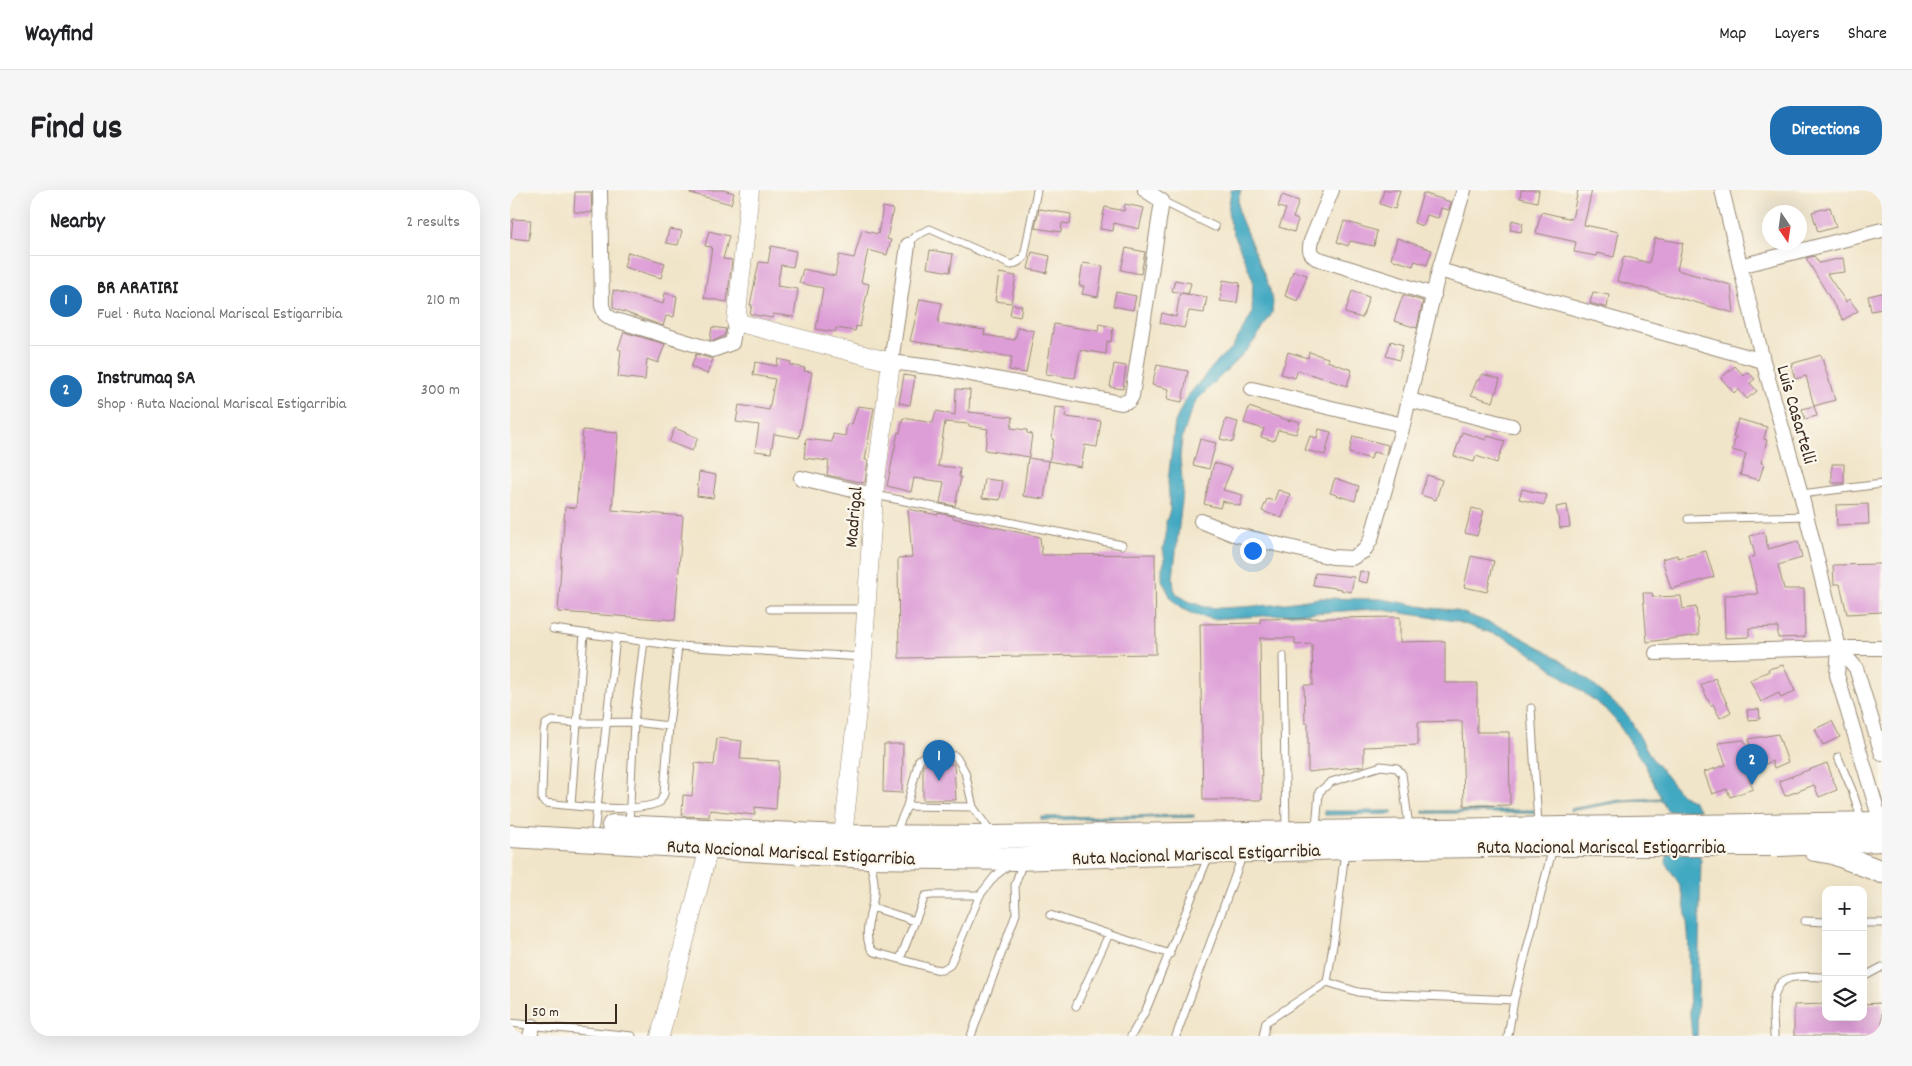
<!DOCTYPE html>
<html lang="en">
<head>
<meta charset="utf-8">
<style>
	:root { --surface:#fff; --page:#f6f6f6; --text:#202124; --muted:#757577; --line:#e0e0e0; --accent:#1f6fb2 }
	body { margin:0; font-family:Dekko,sans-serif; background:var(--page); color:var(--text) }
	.controls { position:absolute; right:15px; bottom:15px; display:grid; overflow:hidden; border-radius:10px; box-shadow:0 5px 20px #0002 }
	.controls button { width:45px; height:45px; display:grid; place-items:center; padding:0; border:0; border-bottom:1px solid var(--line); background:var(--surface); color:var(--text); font:25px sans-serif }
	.compass { position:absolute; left:1252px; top:15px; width:45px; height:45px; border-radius:50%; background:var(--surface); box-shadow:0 5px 20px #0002; rotate:167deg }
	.scale { position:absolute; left:15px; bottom:12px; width:92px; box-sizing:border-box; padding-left:5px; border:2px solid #3b2a1e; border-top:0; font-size:14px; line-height:18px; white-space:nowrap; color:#3b2a1e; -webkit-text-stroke:4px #fbf7ec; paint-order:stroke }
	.you { position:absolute; left:742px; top:360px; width:18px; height:18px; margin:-12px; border:4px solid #fff; border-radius:50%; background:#1a73e8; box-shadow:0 0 0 8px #1a73e833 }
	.badge { display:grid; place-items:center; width:32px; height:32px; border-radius:50%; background:var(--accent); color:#fff; font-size:16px; font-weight:700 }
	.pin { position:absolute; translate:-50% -41px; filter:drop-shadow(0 1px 2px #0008) }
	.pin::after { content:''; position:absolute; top:26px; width:18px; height:15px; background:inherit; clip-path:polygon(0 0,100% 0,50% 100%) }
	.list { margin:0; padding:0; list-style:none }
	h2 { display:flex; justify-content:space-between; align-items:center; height:65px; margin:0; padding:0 20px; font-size:21px }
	h2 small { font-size:16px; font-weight:400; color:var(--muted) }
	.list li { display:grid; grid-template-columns:32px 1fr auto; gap:15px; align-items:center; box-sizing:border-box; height:90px; padding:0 20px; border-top:1px solid var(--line) }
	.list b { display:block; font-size:19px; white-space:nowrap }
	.list p { margin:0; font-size:16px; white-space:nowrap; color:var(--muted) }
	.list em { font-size:16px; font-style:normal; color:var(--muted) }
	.icon { flex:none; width:28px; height:28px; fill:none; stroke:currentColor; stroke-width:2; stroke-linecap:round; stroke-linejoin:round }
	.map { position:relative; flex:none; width:1372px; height:846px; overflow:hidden; border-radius:20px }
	header { display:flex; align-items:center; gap:30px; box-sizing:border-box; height:70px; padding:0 25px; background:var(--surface); border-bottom:1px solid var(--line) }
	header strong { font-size:24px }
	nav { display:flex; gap:28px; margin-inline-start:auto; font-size:18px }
	.intro { display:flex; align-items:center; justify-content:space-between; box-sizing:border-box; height:120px; padding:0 30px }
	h1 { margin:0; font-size:35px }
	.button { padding:12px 22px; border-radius:20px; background:var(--accent); color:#fff; font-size:18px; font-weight:700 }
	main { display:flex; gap:30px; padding:0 30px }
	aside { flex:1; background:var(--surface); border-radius:20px; box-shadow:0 5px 20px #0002 }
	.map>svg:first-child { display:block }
</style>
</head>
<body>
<header>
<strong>Wayfind</strong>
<nav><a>Map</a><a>Layers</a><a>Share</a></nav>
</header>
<div class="intro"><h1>Find us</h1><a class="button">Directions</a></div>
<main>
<aside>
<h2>Nearby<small>2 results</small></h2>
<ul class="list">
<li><span class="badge">1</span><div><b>BR ARATIRI</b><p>Fuel · Ruta Nacional Mariscal Estigarribia</p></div><em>210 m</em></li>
<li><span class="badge">2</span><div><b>Instrumaq SA</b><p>Shop · Ruta Nacional Mariscal Estigarribia</p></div><em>300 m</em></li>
</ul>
</aside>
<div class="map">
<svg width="1372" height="846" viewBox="0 0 1372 846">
	<rect width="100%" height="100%" fill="#fbf7ec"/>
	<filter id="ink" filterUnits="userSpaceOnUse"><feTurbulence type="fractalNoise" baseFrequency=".02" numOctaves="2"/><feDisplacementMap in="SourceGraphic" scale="10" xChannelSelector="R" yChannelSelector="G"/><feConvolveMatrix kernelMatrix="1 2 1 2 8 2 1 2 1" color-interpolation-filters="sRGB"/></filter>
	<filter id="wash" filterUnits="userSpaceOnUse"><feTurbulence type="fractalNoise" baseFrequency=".0096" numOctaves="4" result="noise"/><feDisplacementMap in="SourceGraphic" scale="20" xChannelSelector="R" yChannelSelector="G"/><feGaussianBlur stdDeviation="1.12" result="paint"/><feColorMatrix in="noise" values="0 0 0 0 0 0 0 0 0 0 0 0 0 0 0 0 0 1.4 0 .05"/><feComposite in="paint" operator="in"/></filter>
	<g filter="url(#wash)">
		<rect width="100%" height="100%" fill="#f1e5c9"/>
		<path fill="#42a9c2" stroke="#3e6a70" d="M721,0H731L728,11L729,24L759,96L763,112L762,123L751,142L737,160L686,211L679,227L672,249L670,267L673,301L663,388L664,399L667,404L678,411L695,417L711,418L763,415L810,408L872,409L921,418L945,420L996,439L1040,463L1078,490L1104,513L1118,526L1141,567L1170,603L1183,611L1190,620L1157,621L1152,610L1110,612L1060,621V619L1110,610L1151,608L1135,575L1106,531L1094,518L1029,469L996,448L945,431L866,419L703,429L685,425L670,418L662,410L652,390V378L655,370L653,359L656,346V332L660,320L658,291L665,232L676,208L710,168L722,158L742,124L743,90L721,37L718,21Z
			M1030,620V623H913V621Z
			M814,621H882V624L815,625Z
			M684,625V627L531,630V627Z
			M1158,664H1188L1191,670L1187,846H1182C1176,802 1183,756 1174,712C1173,703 1170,695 1165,687C1159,678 1153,675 1158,664Z"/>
		<g id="blocks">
			<path fill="#dd9dd7" d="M180,0H213L224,3L221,14L180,3Z
				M874,0H890L885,19L870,14Z
				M1011,0H1029L1027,12L1010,8Z
				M1068,0H1082L1074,35L1109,42L1104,67L1087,63L1086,66L1064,62L1066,52L1026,43L1031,22L1062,29Z
				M65,2H81L82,23L64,22Z
				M913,3L941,12L939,20L931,18L928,28L917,25L913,36L904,33Z
				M772,5L789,11L783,28L788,30L784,42L769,37L776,19L768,17Z
				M615,14L634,18L629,39L604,33L603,41L590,39L595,17L614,21Z
				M373,17L383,19L377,49L381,50L377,65L358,60L351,92L359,94L350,137L346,136L345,141L326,138L325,142L306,139L313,98L289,93L293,79L325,86L329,65L344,68L352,40L368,44Z
				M1320,17L1326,37L1308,42L1302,22Z
				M529,19L561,24L560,34L552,33L551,42L525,38Z
				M3,29L21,30L19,50L1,48Z
				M1002,30L1013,33L1011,42L1000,40Z
				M834,31L867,41L864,56L840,51L838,56L827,52Z
				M159,39L172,41L168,55L156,53Z
				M199,41L219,46L213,69L222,70L217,112L194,108L202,57L195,56Z
				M887,48L922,60L917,75L905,71L903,76L881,69Z
				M1145,48L1173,53L1167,80L1221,95L1224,123L1107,91L1114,66L1139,73Z
				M261,56L286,61L283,77L271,75L267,96L288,99L284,127L263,124L262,128L240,124L242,115H240L249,72L258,73Z
				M616,58L635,62L631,84L611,80Z
				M420,60L443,64L440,82L417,78Z
				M118,62L155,73L151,88L114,77Z
				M522,62L540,66L537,83L518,79Z
				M1304,66L1309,73L1333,68L1335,82L1317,84L1336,112L1339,109L1348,121L1333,130L1296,68Z
				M573,73L593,76L588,107L572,104L574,96H569Z
				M783,81L797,85L788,111L775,106Z
				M489,83L506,86L501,113L485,111Z
				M665,90L681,93L678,104L662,101Z
				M713,90L730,93L727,113L710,111Z
				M103,100L153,114L155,103L167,106L164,127L156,126L153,136L103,118Z
				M842,101L859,107L852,128L835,123Z
				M606,102L626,106L623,120L603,116Z
				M1083,102L1099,105L1097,118L1080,113Z
				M670,103L697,107L694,123L679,121L674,138L650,133L652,123L666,127Z
				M1372,103V119L1361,121L1358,106Z
				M893,105L913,111L907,138L884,131Z
				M410,109L432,113L428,133L475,140L474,145L505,150L508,137L524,141L516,183L499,180L502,167L400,151Z
				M502,114L512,116L510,127L500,125Z
				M544,134L588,141L589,134L603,137L601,152L597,151L596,164L570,160L565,188L536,184Z
				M202,137L216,139L214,146L203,151L200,150Z
				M114,142L155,154L148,173L137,169L135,190L108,187L111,160L108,159Z
				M881,151L893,155L889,170L876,166Z
				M778,162L798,168L799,162L818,168L817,171L842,180L837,196L788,180L785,188L771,184Z
				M186,164L203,169L197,184L181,177Z
				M1311,165L1325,210L1304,216L1296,186L1285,189L1281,174Z
				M268,169L281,172L280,175L295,178L294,181L302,182L289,248L264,244L261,263L245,261L249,235L226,232L229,215L259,220L265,189L243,185L245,172L267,176Z
				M604,174L616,176L613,199L600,197Z
				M647,175L678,181L672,212L657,209L659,199L642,195Z
				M1225,176L1234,186L1238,182L1245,189L1240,193L1247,201L1237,209L1228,199L1224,203L1211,188Z
				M972,184L990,189L983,212L961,205L967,190H969Z
				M394,185L405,187L400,215L389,213Z
				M446,199L460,200L459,222L503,227L501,238L517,240V243L522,244L519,267L475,260L478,239L459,236V234L435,232L428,276L450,278L449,287H451L445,316L430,313L434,292L404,288L401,302L377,296L388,242L390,243L393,228L423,233L426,221L445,225Z
				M348,216L364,218L355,270H358L355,293L317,285L319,271L294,268L296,249L322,252L323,244L335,246L337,234H342Z
				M1304,216L1307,226L1295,229L1292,219Z
				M545,217L556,218L555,227L591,231L587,257L575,255L571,277L539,271L544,250L542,249Z
				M739,217L780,231V229L790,232L786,244L768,240L764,251L751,247L754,239L734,233Z
				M716,229L728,232L723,252L710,249Z
				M1228,229L1257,237L1254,249L1257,250L1251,273L1254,274L1249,290L1230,285L1236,264L1222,260L1226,247H1223Z
				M165,238L188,248L182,261L159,252Z
				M809,239L821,242L815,265L795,260L800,246L807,248Z
				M73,240L108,243L102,320L173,326L165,430L48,422L55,317L66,318Z
				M952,242L976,250L978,246L995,251L987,273L966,266L964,272L944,266Z
				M843,246L878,255L876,265L863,262L861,269L839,263Z
				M690,249L706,253L699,279L683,275Z
				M518,268L539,271L534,309L513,306Z
				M704,273L722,278L713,300L733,305L730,316L712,311L710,318L694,314Z
				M1322,274H1334V293H1322Z
				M189,282L206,285L203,308L187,306Z
				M917,285L932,290L926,310L911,305Z
				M825,288L849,296L845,311L820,303Z
				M475,289L493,291L490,310L472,308Z
				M1012,299L1037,305L1034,315L1009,309Z
				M768,300L780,304L772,328L752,321L757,309L764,311Z
				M1358,314L1359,334L1327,335L1326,315Z
				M1057,315L1060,337L1050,338L1046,317Z
				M962,318L974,321L967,346L955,343Z
				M398,319L428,325V323L443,326V328L530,347L532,365L645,364L646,464L389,468L388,368L402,367Z
				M1254,342L1258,359L1288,351L1292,368L1268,375L1274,399H1294L1295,447L1268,448V437L1239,438V447L1215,448L1214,405L1248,404L1238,368L1245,366L1240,346Z
				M1196,361L1204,387L1161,399L1152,369L1167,365L1168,368Z
				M961,366L984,371L977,402L954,397Z
				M1372,374V422L1337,424L1330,394H1324L1323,375Z
				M850,381L859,383L857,393L848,391Z
				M805,383L844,387L841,402L831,400L832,399L803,395Z
				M1133,403H1142L1143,407L1171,406L1173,419L1186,417L1189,445L1137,452Z
				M890,427V452L935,451V493H967V542H999L1000,615L954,616L952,531L908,532V555L854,557V576L798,582V533H795L794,495H803L802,454L785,455V448H750L752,610H693L690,434L750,433V429Z
				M1273,475L1285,501L1271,508L1269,503L1251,512L1240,490L1259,481L1258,479Z
				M1205,488L1221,522L1210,528L1203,514L1201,516L1191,495Z
				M1249,519L1250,529L1238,530L1237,520Z
				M1322,531L1330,547L1313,555L1305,539Z
				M1268,544L1278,572L1264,578L1262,571L1237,583L1243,599L1220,607L1217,599L1202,604L1194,582L1216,575L1208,553L1234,550L1240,561L1239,549Z
				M207,548L232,551L230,569L269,571L266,619L245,617V625L200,620L199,627L172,626L173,605L182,606L185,573L204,575Z
				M374,554H393L392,603L373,602Z
				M1317,573L1327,600L1309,607L1304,595L1275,606L1269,591Z
				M413,574H444L446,610H413Z
				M1372,813V846H1284V815L1316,814V827H1353V814Z"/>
		</g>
	</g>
	<g filter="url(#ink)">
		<use href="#blocks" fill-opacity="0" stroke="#968874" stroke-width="1"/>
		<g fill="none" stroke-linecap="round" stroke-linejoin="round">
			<g stroke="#968874" stroke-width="9">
				<path id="service" d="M652,11L705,37
					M398,55L405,46L420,39L501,75L508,72L514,67L527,0
					M1291,304L1372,294
					M365,305L612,355
					M1178,329L1297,326
					M260,419H356
					M43,439L168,456L352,467
					M74,444L67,533L42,531L36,534L34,540L32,604V610L36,613C65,616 123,624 150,612L154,604L159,536L168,456
					M773,466L776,639
					M1021,518L1028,635
					M1328,567L1342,600L1352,631
					M61,615L67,533L124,532L159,536
					M397,616L463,617
					M119,635L124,532L134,451
					M85,636L106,447
					M806,638L809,602L821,592L849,583L871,576L887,578L892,584L899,637
					M385,644L397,616L409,570L415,565L424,564L445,566L449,571L455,582L463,617L481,643
					M835,661L825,743L817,792L848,802L865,804L1004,810L1043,657
					M359,670C363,681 365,693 364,705C362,722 350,749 364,762L425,779L432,780L440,775L470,705L485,686L498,676
					M362,717L405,731
					M540,725L660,764
					M1295,731L1316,732
					M1353,733H1372
					M390,769L415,706L422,705H470
					M1353,786L1357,785L1372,777
					M566,816L599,744
					M0,833L122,846
					M461,846L506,724L505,695L513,671
					M621,846L636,820L699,665
					M666,846L733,664
					M753,846L756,832L817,792
					M998,846L1004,810
					M1264,846C1264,830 1257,794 1280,788C1290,785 1305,787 1316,787"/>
			</g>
			<g stroke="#968874" stroke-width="16">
				<path id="minor" d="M90,0L92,116L95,124L102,129L203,160L222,153L226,132
					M822,0L801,51C799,59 799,63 806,68L924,105
					M1212,0L1253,171L1291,304L1329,458L1327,485L1371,633
					M398,55L381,172L429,178L611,213L619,211L622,206L652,11L635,0
					M1230,76L1372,40
					M929,80L1253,171
					M742,199L893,235
					M899,210L1002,236
					M291,288L364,305
					M691,331L723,344L822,367L842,368L854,361L861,349L893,235L929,80L954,0
					M1329,458L1346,478L1372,564
					M1146,463L1329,458H1372
					M20,846L23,836"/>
			</g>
			<g stroke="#968874" stroke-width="19">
				<path id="tertiary" d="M240,0L226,132L381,172L364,305L353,467L333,646
					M150,846L202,646"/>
			</g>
			<g stroke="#968874" stroke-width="24">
				<path id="trunk" d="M103,636L333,646L484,647L1372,633
					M0,646L358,667L506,669L835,658L1044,655H1270L1372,650
					M1305,660L1323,663L1372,682"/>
			</g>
			<use href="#service" stroke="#fff" stroke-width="7"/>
			<use href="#minor" stroke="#fff" stroke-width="14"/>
			<use href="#tertiary" stroke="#fff" stroke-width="18"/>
			<use href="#trunk" stroke="#fff" stroke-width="22"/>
		</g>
	</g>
	<g text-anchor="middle" stroke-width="4.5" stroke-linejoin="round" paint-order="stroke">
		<g font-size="19" fill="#3b2a1e" stroke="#fbf7ec">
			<text transform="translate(1288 224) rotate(74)" y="7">Luis Casartelli</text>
			<text transform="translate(342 327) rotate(-85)" y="7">Madrigal</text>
			<text x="1091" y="663">Ruta Nacional Mariscal Estigarribia</text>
			<text transform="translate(281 661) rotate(3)" y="7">Ruta Nacional Mariscal Estigarribia</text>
			<text transform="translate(686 663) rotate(-2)" y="7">Ruta Nacional Mariscal Estigarribia</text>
		</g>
	</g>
</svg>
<div class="controls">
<button>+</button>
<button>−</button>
<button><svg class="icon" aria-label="layers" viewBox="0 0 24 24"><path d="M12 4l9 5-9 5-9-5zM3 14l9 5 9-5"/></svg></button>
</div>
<svg class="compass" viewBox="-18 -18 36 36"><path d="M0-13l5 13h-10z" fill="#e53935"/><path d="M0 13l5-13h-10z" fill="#757577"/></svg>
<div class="scale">50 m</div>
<div class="you"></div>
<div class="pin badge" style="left:429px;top:591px">1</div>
<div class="pin badge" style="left:1242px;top:595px">2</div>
</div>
</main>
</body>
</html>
